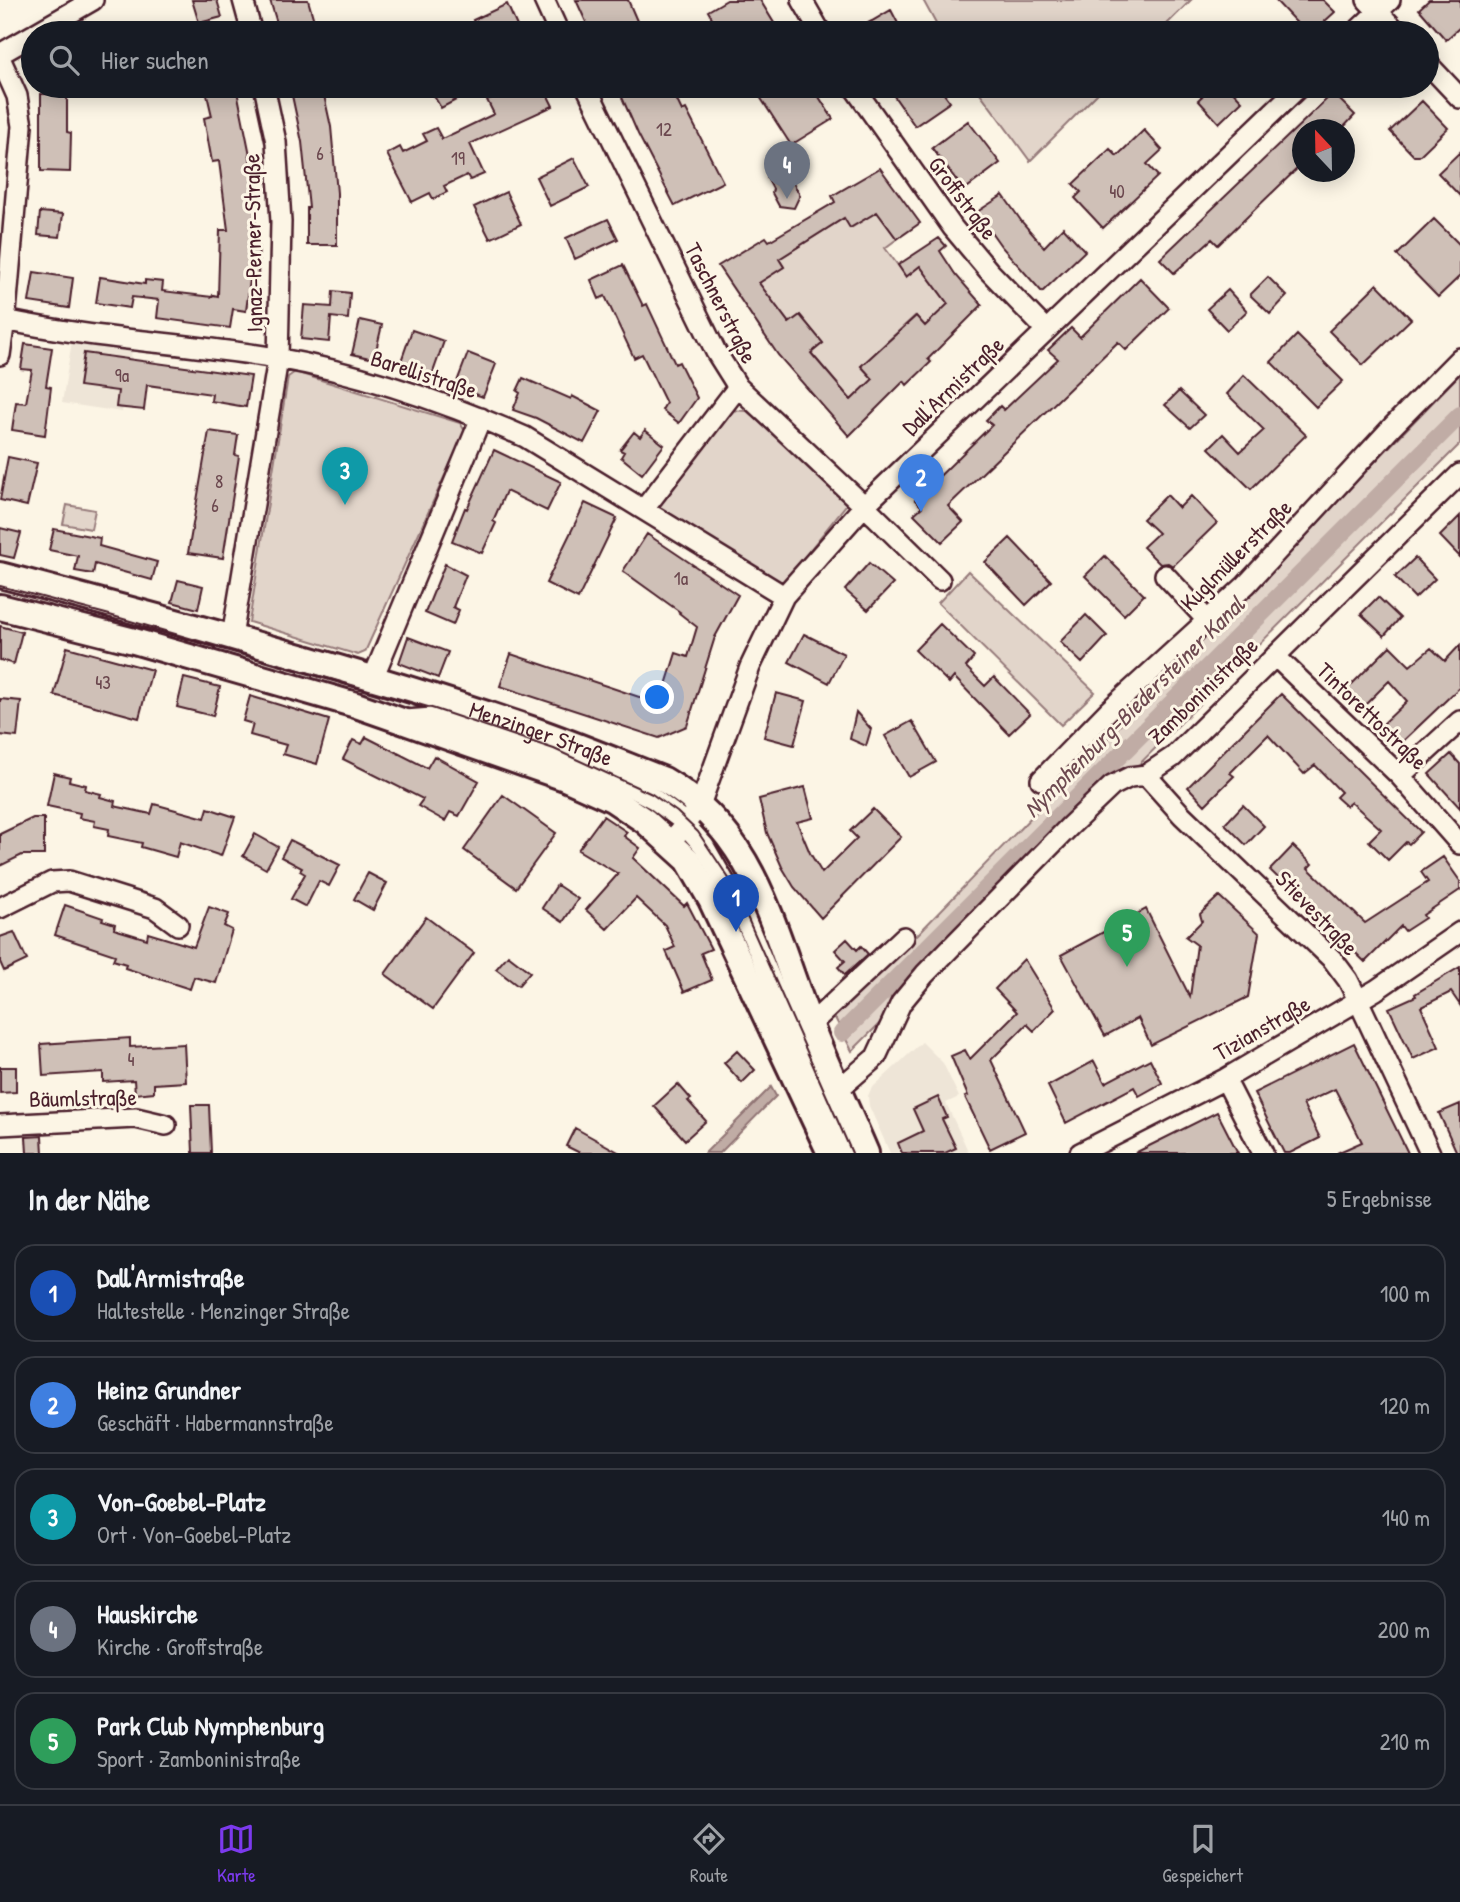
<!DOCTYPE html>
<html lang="de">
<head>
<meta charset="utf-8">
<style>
	:root { --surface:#171b24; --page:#20242c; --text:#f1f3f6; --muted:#9ea1a6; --line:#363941; --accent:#7c3aed }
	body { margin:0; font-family:"Patrick Hand",sans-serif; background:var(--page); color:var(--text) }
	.compass { position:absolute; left:1292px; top:119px; width:63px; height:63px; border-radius:50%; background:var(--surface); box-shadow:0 4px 18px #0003; rotate:338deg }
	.you { position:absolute; left:658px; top:698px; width:24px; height:24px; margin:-18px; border:5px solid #fff; border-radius:50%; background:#1a73e8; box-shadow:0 0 0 10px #1a73e833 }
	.badge { display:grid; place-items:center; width:46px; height:46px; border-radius:50%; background:var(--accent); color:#fff; font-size:23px; font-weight:700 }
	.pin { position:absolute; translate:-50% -58px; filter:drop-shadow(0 2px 4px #0008) }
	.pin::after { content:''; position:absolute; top:37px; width:24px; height:21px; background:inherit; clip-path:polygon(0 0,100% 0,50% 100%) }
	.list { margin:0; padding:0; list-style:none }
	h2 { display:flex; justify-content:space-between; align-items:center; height:91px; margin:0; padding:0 28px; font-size:30px }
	h2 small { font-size:23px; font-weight:400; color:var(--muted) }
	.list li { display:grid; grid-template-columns:46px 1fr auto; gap:21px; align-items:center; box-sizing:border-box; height:98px; margin:0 14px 14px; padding:0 14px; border:2px solid var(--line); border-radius:21px }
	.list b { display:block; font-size:26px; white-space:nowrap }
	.list p { margin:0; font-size:23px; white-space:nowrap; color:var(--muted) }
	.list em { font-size:23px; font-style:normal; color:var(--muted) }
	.icon { flex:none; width:38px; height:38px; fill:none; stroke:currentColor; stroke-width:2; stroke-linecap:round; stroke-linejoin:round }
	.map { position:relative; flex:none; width:1460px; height:1153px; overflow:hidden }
	.search { position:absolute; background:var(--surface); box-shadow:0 4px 18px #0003; left:21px; right:21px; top:21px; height:77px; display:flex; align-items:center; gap:18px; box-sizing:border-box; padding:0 24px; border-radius:38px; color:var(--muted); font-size:26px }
	.sheet { height:651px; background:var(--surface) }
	nav { display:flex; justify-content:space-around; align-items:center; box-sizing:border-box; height:98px; border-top:2px solid var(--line); background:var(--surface); font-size:19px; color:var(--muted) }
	nav a { display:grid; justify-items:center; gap:4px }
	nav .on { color:var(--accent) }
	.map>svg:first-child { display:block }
</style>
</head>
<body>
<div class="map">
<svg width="1460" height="1153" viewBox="0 0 1460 1153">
	<rect width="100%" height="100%" fill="#fcf5e5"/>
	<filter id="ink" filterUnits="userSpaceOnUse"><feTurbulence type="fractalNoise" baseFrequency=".0143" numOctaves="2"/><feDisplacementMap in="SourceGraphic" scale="14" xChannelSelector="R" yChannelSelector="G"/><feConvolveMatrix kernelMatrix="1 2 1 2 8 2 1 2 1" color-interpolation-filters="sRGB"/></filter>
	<g filter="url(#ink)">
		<path fill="#eee5d7" d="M72,341L132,350L122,412L62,403Z
			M922,1042L943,1063L959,1097L946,1103L969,1153H890L869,1106L868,1096L871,1089Z"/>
		<path fill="#e2d5ca" stroke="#967a7a" stroke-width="2" d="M923,0H1191L1158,33H941Z
			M975,86H1105L1030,161Z
			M877,212L897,239L885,248L906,276L920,266L948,304L925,326L915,316L861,366L873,379L851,400L811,353L823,343L800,315L789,323L759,283L784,267L779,259L844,218L851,228Z
			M295,372L460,423L465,431L365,652L358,655L249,622L288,377Z
			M1460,374V444L852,1051L833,1014L918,934Z
			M727,410L747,411L849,501L785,581L773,582L653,507Z
			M67,505L95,510L91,529L63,524Z
			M968,571L1095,692L1061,725L938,603Z"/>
		<path fill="#c0aca5" stroke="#917474" stroke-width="2" d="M771,1087L776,1096L720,1153H705Z"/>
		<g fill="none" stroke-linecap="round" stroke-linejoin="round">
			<path stroke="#c0aca5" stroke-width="18" d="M842,1033L1460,415"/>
		</g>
		<path fill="#cfc0b7" stroke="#4a1f2b" stroke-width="2" d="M192,0H217L222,17L199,23Z
			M270,0H308L315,24L280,33Z
			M576,0H628L640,28L627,33H591Z
			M727,0H760L774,23L756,33H721L708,11Z
			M1275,0H1323L1335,12L1312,33H1306Z
			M1429,0H1460V27L1446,40L1419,9Z
			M507,4L520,33H479L473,20Z
			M891,10L903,33H849L872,21Z
			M205,86H236L249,150L256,207V231H259L258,280H250L246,311L233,309L230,328L157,318L159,300L132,297L130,308L96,303L100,277L145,284V280L163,282L162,291L212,297L213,295L218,296L220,230H228L219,161L212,162L204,118L212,116Z
			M290,86H322L331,127L337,193V245H307V208H309L302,142Z
			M428,86H448L456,100L441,108Z
			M518,86H543L553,106L470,144L484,174L470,180L467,175L444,186L447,192L433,199L430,193L412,202L387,154L400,147L403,153L427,141L423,134L436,128L442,139L494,114L487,100Z
			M617,86H670L682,111L686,109L723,182L675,206L638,134Z
			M753,86H812L833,119L791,145Z
			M887,86H938L950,102L915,126Z
			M1213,86H1228L1242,101L1219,123L1198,100Z
			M1333,93L1355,115L1341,130H1303V163L1218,245L1212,239L1174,273L1160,259Z
			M41,94H67V132L71,133L70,172L41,171Z
			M1422,101L1448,128L1419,156H1414L1390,131Z
			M968,121L1000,163L964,190L932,148Z
			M1144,130L1162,150L1147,164L1158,176L1103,228L1075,198L1081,192L1073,184L1110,149L1117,156Z
			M1460,152V196L1438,173Z
			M574,158L589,187L550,206L536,177Z
			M880,168L920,223L897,239L877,212L850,228L844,218L779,259L784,267L759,283L789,323L800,315L823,343L811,353L851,400L873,379L861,366L916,316L925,326L948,304L920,266L906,277L898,265L939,238L946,246L940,251L955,274L982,305L928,359L931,362L907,385L904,381L849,436L778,355L718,266L766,237L769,241L835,202L832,196Z
			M774,169L781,171L787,180L792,181L800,195L794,208L779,206L772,193L773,189L767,178L769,172Z
			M506,192L521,224L490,239L474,207Z
			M1003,195L1022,222L1044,247L1063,227L1085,251L1042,292L1001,246L977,212Z
			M40,212L63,214L60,237L38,235Z
			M608,219L618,239L575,259L566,238Z
			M1434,219L1460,245V276L1438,297L1397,255Z
			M623,265L643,306L647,304L675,364L679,362L697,398L679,423L662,410L666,403L642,354L634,358L605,296L599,299L591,280Z
			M34,272L73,278L69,308L29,302Z
			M1268,277L1287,296L1270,314L1250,295Z
			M1140,278L1169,308L1126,350L1118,342L948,506L963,522L942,542L914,514L922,507L915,500L992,425L986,420L1000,406L1004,410L1058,359L1048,350L1071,328L1080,337Z
			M1377,284L1411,319L1363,365L1329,331Z
			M1228,290L1247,311L1227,330L1207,309Z
			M333,291L350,293L348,319L331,317L329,342L301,339L304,305L332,307Z
			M360,320L382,325L374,359L352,354Z
			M412,330L444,341L431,378L399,367Z
			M1297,335L1343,381L1316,407L1271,362Z
			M25,344L52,348L46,386L51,387L45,435L12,430L16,402L26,403L32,370L21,369Z
			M84,353L251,376L246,407L211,401L212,394L147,385L144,410L116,407L118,391L79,386Z
			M468,353L496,364L483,397L455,387Z
			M1244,375L1306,435L1251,489L1209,448L1223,434L1240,452L1264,430L1227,394Z
			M523,378L571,399L572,396L601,411L584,443L536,418L513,410L520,393L517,391Z
			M1179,391L1204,415L1190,428L1165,405Z
			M645,430L664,445L642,474L621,457L624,452L620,450L634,432L640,437Z
			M209,431L238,435L235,455L239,456L223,558L188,553Z
			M494,450L561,482L547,511L506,491L493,521L496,523L482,553L452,541L465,508L467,509Z
			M8,457L37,463L27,506L0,500Z
			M1167,495L1179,508L1191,496L1217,523L1173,566L1168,563L1160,564L1143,547L1158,533L1143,519Z
			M585,503L617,518L578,599L546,583Z
			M1460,516V557L1440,536Z
			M0,528L21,533L14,558L0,555Z
			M54,529L100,538L99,546L157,562L152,580L95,564L93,574L75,571L78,556L49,550Z
			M647,534L738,595L715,637L687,726L659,738L500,686L511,654L660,704L676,653L688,657L697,627L679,613L680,612L623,571Z
			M1010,538L1051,581L1026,605L985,562Z
			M1105,556L1144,595L1124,615L1085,576Z
			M1415,558L1435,579L1415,598L1395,577Z
			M869,563L893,584L868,610L845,590Z
			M445,564L466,575L453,607L459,610L453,625L425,613Z
			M178,580L203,586L198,609L172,602Z
			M1378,597L1400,618L1384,636L1361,614Z
			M1086,615L1107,636L1082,663L1060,642Z
			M940,624L974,657L966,667L985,686L994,677L1030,714L1009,734L954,677L949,683L915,650Z
			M0,626L22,632L14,664L0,660Z
			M804,634L844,654L829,683L789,662Z
			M408,637L448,652L438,678L399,663Z
			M1460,645V687L1400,744L1381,726L1407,701L1389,681L1362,708L1345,691L1390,646L1410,666L1431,648L1445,661Z
			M67,647L152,670L139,718L54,695Z
			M184,678L220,687L213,716L177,707Z
			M776,693L806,701L794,745L764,737Z
			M1281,694L1421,832L1409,844L1406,842L1388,860L1369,841L1381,829L1351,802L1346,806L1336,797L1341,792L1315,765L1304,774L1268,735L1230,773L1234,776L1205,805L1188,787Z
			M250,696L329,720L317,764L283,754L286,745L250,735L253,724L243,721Z
			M0,699L21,701L17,737L0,735Z
			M856,712L871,729L866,746L850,739Z
			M912,721L936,762L909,777L885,736Z
			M366,737L427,768L434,756L479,781L459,816L450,812L445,821L418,806L423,799L343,759L353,740L362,744Z
			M1451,754L1460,764V808L1429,774Z
			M54,773L70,777L69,781L86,785L85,790L101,794L100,797L115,801L114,806L151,814L154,804L205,818L208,808L235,817L221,856L180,842L176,857L141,847L142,843L108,836L109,829L94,826L95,821L79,818L80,813L47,806Z
			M805,787L813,818L797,822L810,853L822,873L857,838L850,831L873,809L901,837L821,918L794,887L782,867L767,833L759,799Z
			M503,795L556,833L516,888L464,850Z
			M1243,805L1264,826L1246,845L1225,824Z
			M603,816L627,832L624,836L640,848L633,858L684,906L687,903L711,949L701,953L712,980L684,992L666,951L675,947L665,925L636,898L607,929L586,910L618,874L578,850Z
			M33,818H44V855H22L0,866V834Z
			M255,834L278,847L266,869L243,856Z
			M290,840L340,865L329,886L319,881L306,907L291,899L305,874L300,871L302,868L281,857Z
			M1293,846L1312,864L1308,868L1365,923L1428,882L1421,872L1443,857L1460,881V890L1423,915L1425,918L1405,931L1401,926L1365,962L1270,870Z
			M368,873L387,883L373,910L354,899Z
			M557,885L578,899L563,922L542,908Z
			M1219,896L1259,933L1248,997L1151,1045L1138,1018L1105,1036L1061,955L1146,909L1190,997L1197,945L1186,937L1202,921L1200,914Z
			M65,905L103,918L102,920L115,924L114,929L147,939L148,933L194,947L209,907L229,914L224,926L232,930L216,983L194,977L190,989L125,968L126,964L113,960L115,955L55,935Z
			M426,917L474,953L433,1009L385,974Z
			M14,932L27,960L4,971L0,962V937Z
			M847,939L857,950L861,946L868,954L845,975L838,967L845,961L835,950Z
			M508,955L530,972L518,986L496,969Z
			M1024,959L1055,1009L1034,1031L1027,1024L991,1060L1025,1132L990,1149L965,1097L968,1096L951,1056L965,1050L970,1059L1017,1012L995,989Z
			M1460,967V1005L1451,992L1421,1007L1439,1047L1413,1059L1389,1008L1416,996L1415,994Z
			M130,1038V1047L184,1044L186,1082L154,1084V1092L135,1094L134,1080L103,1082V1072L43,1076L41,1044Z
			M1354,1043L1408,1153H1337L1362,1142L1335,1089L1303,1104L1320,1138L1290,1153H1284L1254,1093Z
			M737,1051L755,1070L742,1083L724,1063Z
			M1150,1059L1162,1083L1139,1096L1134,1087L1066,1123L1048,1086L1094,1061L1105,1083Z
			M0,1067H16V1092L0,1093Z
			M678,1084L691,1099L688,1101L706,1121L685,1140L654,1106Z
			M938,1097L947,1117L942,1119L956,1148L945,1153H902L898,1143L923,1131L913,1109Z
			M1460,1104V1153H1457L1439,1113Z
			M191,1105H209L211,1153H193Z
			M1217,1112L1238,1153H1135Z
			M575,1128L620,1153H580L566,1146Z
			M42,1136L43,1153H27L26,1137Z"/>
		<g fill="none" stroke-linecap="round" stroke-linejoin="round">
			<g stroke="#4a1f2b" stroke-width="24">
				<path id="minor" d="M243,0L252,33
					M544,0L559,33
					M802,0L821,33
					M1367,0L1398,33
					M36,33L93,0
					M1355,33L1390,0
					M0,54L33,35
					M0,58L17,96L22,126L6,312L0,355
					M1427,63L1460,98
					M586,86L716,352L738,387L875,516L940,580
					M853,86L953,228L989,271L1046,330
					M5,320C94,339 186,343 276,358C362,373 445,402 525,437L784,596
					M644,509L738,387
					M1165,575L1207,620
					M232,637L278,359L281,222L276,142L264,86
					M1275,656L1400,776L1460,844
					M373,678L481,418
					M406,720L445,717L551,752L633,788L654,799L679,818L704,846L742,912L845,1153
					M1146,775L1182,815L1333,960L1348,980L1358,1000L1430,1153
					M1400,776L1460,721
					M1041,780L1108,711L1246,585L1393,426L1460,358
					M670,843L700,805L750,667L784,596L864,506L1300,86
					M0,908L52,882L69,881L155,908L178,925
					M810,1025L904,937
					M1225,1079L1263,1153
					M837,1087L847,1082L876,1057L901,1003L925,974L1070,826L1112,786L1130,777L1146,775L1173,757L1460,474
					M0,1125L136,1118L166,1125
					M1080,1153L1225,1079L1376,990L1460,932"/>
			</g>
			<g stroke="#4a1f2b" stroke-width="30">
				<g id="major">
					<path id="s1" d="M0,575C181,623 363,671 540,732C582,747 623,764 664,780C753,831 771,922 805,1011C823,1059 846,1106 866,1153"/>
					<path d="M0,607L134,641L356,705L565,778L612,799L645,821L688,860L711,900L830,1153"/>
				</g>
			</g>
			<use href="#minor" stroke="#fcf5e5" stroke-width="19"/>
			<use href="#major" stroke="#fcf5e5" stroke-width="24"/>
			<path stroke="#4a1f2b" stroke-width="2" d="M0,586L106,614L435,709L554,749L652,794L677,812L698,832L732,883L852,1153"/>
		</g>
	</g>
	<g text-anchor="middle" stroke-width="6" stroke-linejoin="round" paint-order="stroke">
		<g font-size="19" fill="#6b474e">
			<text x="664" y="136">12</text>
			<text x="320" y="160">6</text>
			<text x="458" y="165">19</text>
			<text x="1117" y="198">40</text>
			<text x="122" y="382">9a</text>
			<text x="219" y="488">8</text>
			<text x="215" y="512">6</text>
			<text x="681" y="585">1a</text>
			<text x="103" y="689">43</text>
			<text x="131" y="1066">4</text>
		</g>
		<g font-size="23" fill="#4a1f2b" stroke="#fcf5e5">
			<text transform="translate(963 198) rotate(53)" y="8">Groffstraße</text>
			<text transform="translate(253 243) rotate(-91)" y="8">Ignaz-Perner-Straße</text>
			<text transform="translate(721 303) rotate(63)" y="8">Taschnerstraße</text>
			<text transform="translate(424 374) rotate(18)" y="8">Barellistraße</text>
			<text transform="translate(953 386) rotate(-44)" y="8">Dall'Armistraße</text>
			<text transform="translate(1236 555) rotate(-45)" y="8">Kuglmüllerstraße</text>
			<text transform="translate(1203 691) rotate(-44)" y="8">Zamboninistraße</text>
			<text transform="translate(1372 716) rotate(44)" y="8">Tintorettostraße</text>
			<text dy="8" stroke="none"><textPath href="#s1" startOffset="564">Menzinger Straße</textPath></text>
			<text transform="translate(1317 913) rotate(46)" y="8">Stievestraße</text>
			<text transform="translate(1262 1028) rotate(-30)" y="8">Tizianstraße</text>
			<text transform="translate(83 1098) rotate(-1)" y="8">Bäumlstraße</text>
		</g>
		<g font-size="24" font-style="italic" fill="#6d4950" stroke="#fcf5e5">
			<text transform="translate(1134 707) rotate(-45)" y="8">Nymphenburg-Biedersteiner Kanal</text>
		</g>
	</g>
</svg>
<svg class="compass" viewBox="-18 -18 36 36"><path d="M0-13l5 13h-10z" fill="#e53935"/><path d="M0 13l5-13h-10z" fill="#9ea1a6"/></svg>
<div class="you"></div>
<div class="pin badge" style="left:736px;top:932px;background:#1a4fb4">1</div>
<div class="pin badge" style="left:921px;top:512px;background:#3f7fe0">2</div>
<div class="pin badge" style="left:345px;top:505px;background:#0f9aa8">3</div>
<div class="pin badge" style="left:787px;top:199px;background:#6b7280">4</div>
<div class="pin badge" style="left:1127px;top:967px;background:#2e9e5b">5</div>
<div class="search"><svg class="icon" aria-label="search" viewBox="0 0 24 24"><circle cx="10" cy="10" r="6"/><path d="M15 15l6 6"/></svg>Hier suchen</div>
</div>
<section class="sheet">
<h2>In der Nähe<small>5 Ergebnisse</small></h2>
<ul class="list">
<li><span class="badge" style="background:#1a4fb4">1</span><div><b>Dall'Armistraße</b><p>Haltestelle · Menzinger Straße</p></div><em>100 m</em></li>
<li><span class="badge" style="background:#3f7fe0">2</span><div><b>Heinz Grundner</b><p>Geschäft · Habermannstraße</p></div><em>120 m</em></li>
<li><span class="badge" style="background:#0f9aa8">3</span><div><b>Von-Goebel-Platz</b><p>Ort · Von-Goebel-Platz</p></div><em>140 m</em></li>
<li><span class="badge" style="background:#6b7280">4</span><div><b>Hauskirche</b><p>Kirche · Groffstraße</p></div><em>200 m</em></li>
<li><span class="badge" style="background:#2e9e5b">5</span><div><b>Park Club Nymphenburg</b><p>Sport · Zamboninistraße</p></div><em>210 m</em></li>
</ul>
</section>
<nav>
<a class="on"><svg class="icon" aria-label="map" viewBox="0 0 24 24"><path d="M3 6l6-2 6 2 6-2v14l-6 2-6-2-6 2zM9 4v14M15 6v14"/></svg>Karte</a>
<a><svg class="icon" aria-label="directions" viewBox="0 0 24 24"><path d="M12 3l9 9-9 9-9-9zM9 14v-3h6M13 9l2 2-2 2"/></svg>Route</a>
<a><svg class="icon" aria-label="saved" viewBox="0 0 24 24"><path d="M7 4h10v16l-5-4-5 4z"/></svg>Gespeichert</a>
</nav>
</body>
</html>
